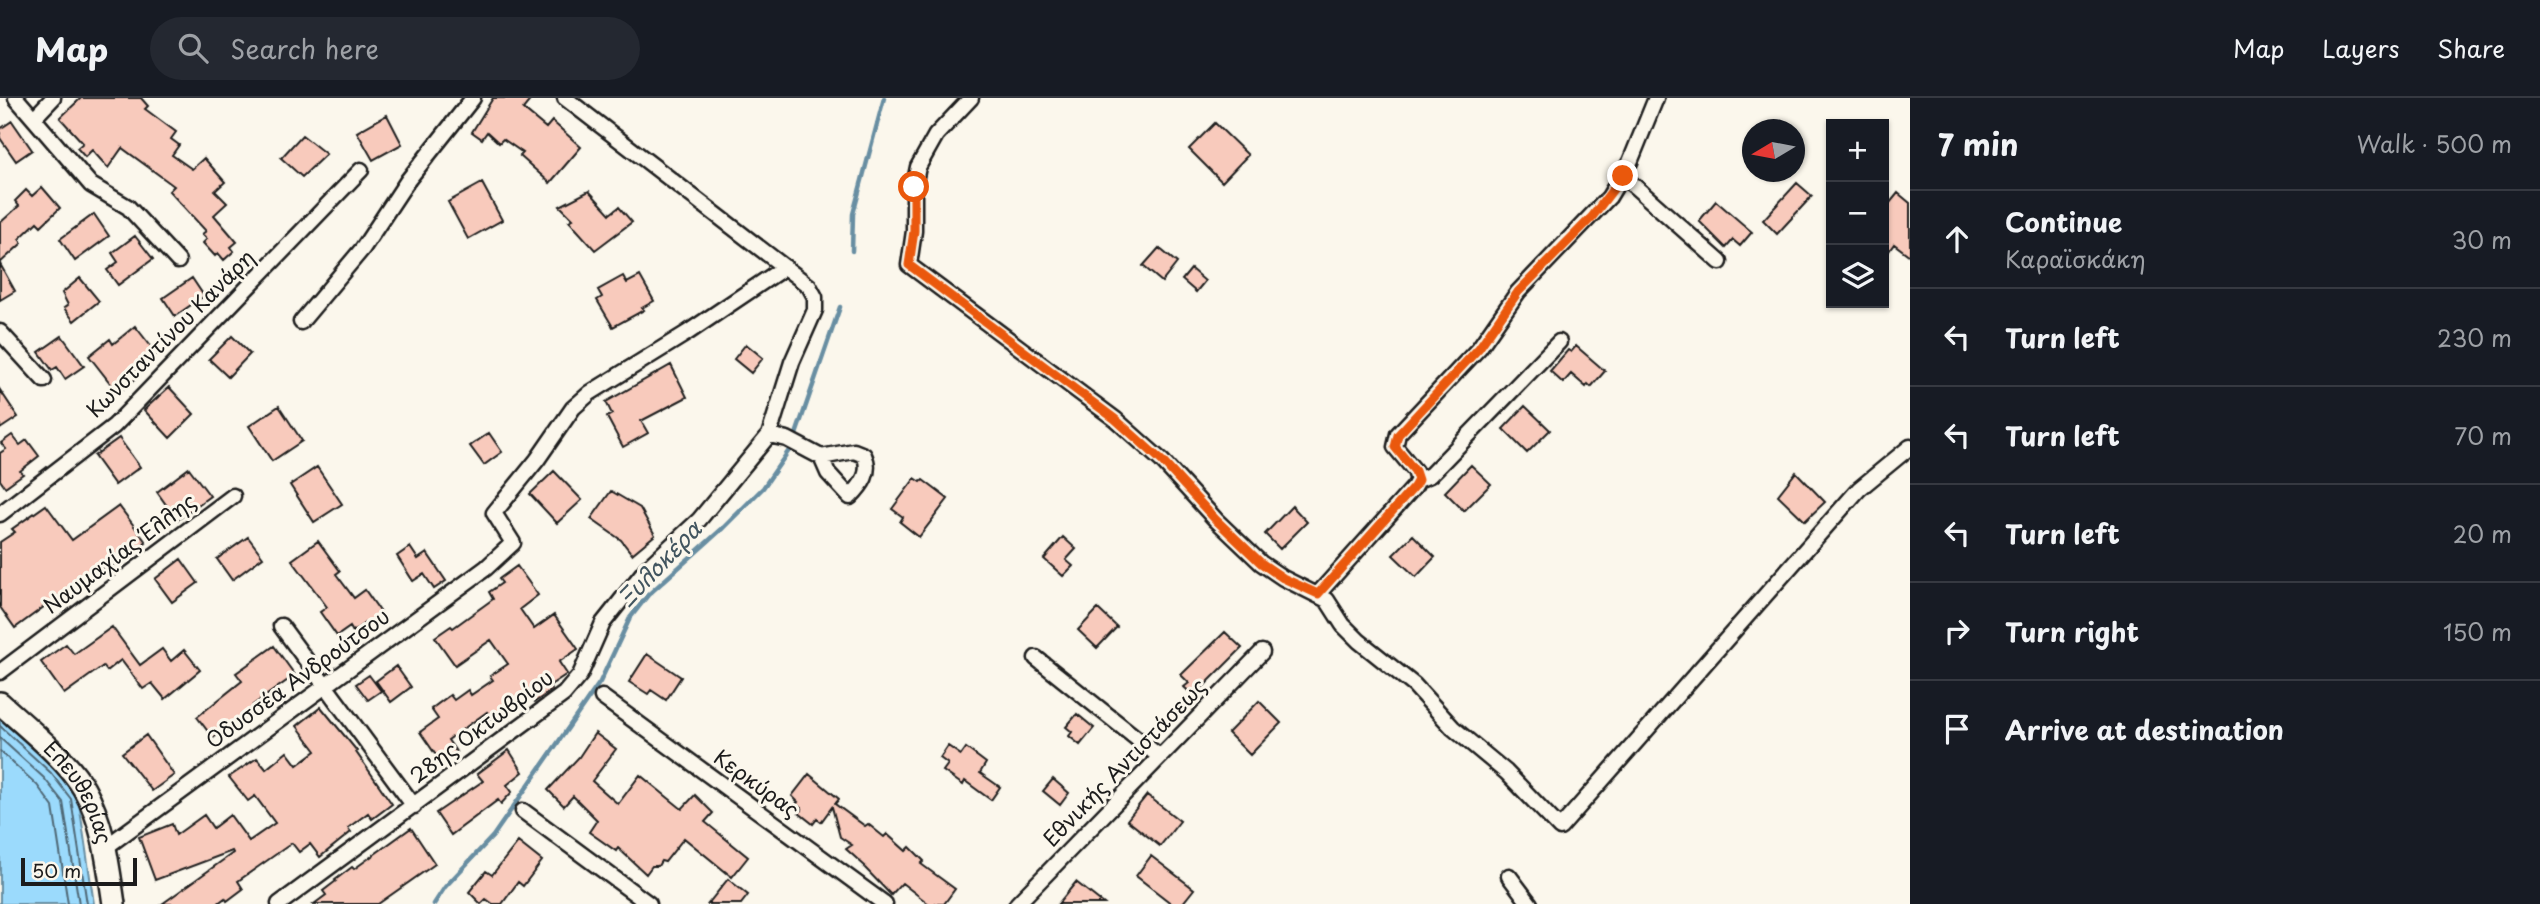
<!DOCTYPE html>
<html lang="en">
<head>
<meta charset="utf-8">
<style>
	:root { --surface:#171b24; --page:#242831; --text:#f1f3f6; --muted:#9ea1a6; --line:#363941 }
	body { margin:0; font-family:"Playpen Sans",sans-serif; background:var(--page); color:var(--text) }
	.controls { position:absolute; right:21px; top:21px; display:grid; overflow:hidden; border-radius:0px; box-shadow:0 2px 5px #0004 }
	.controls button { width:63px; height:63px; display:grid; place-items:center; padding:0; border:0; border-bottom:2px solid var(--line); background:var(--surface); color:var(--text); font:35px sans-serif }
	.compass { position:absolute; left:1742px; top:21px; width:63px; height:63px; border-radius:50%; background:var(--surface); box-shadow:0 2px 5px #0004; rotate:260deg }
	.scale { position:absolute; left:21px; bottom:18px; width:116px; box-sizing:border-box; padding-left:7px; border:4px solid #1c1c1c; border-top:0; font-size:19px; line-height:24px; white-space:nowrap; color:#1c1c1c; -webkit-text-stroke:5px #fbf7ec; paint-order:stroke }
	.stop { position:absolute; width:21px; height:21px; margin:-16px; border:5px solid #ea580c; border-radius:50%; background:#fff }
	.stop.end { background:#ea580c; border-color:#fff; box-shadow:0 2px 7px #0008 }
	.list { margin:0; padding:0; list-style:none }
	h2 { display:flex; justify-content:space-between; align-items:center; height:91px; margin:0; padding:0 28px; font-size:30px }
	h2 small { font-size:23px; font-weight:400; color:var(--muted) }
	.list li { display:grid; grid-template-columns:46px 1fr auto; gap:21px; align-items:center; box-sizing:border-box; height:98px; padding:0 28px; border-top:2px solid var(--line) }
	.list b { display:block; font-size:26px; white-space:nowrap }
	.list p { margin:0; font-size:23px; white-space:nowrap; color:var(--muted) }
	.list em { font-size:23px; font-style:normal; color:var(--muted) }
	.icon { flex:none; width:38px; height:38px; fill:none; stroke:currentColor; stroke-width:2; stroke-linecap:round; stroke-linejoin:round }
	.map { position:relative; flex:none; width:1910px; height:806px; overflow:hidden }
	header { display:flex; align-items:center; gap:42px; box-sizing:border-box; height:98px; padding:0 35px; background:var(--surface); border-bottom:2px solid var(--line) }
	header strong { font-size:33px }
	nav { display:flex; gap:38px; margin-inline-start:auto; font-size:24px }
	.search { width:490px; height:63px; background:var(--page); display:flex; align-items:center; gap:18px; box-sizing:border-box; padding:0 24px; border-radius:38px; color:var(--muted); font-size:26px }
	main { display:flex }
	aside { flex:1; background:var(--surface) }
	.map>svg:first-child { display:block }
</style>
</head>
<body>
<header>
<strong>Map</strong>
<div class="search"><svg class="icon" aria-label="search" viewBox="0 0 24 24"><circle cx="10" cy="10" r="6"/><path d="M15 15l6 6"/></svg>Search here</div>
<nav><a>Map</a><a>Layers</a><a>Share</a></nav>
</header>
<main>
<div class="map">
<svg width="1910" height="806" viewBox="0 0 1910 806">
	<rect width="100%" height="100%" fill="#fbf7ec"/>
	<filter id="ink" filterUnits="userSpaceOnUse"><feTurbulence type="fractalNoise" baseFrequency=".0143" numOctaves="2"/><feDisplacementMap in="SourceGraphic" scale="14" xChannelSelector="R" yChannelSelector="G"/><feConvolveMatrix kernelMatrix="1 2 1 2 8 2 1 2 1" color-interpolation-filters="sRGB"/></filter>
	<g filter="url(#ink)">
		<path fill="#9bdafc" stroke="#688ea2" stroke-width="2" d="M0,619L28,643L56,670L78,698L94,806H0Z"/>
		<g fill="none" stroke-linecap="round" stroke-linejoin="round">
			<path stroke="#4f6876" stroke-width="2" d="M0,628L51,675L71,701L87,806
				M0,640L44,680L63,704L79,806
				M0,653L37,687L53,709L68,806"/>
			<path stroke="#688ea2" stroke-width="4.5" d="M852,153L853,116L884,0
				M434,806L445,789L493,738L600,584L630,520L648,497L723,430L763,390L792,348L840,209"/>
		</g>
		<path fill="#f8cabc" stroke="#1c1c1c" stroke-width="2" d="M81,0H141L148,8L145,11L176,34L171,41L179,47L172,57L192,71L204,60L225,84L215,93L227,105L214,117L237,144L231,149L234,153L224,162L218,155L215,158L203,145L207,141L202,136L206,133L169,93L174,88L122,50L108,70L92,52L85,59L77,50L83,45L60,20Z
			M493,0H532L523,11L546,30L552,23L581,49L550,85L520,58L523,55L503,41L499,45L487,34L482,41L472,34Z
			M387,17L402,46L373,62L357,34Z
			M12,23L32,52L16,63L0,40V31Z
			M1215,25L1248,57L1222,84L1189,51Z
			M302,37L326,56L302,79L281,60Z
			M482,85L502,122L468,141L448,104Z
			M1797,85L1812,98L1777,136L1763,122Z
			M42,89L60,110L41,128L37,124L19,141L22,145L0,165V125L19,108L15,103L26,92L32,98Z
			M589,93L610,116L619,109L632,124L595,152L569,123L573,121L560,108Z
			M1898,95L1910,105V158L1894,146L1884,160V112Z
			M1716,103L1752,134L1740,148L1733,142L1726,150L1699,123Z
			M94,116L109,138L75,163L60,141Z
			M135,138L153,161L118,187L107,172L118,164L112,155Z
			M1159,150L1177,165L1162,184L1143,168Z
			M0,166L15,193L0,202Z
			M1191,171L1205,183L1196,194L1182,182Z
			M623,178L627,185L640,178L654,203L642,210L644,212L613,229L597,202L602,199L598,192Z
			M80,180L99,203L74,223L64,210L68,207L62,195Z
			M192,180L204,198L175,218L163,200Z
			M135,228L157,256L135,274L139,278L118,295L89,258L110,241L113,246Z
			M62,238L84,268L65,281L57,269L52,272L39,254Z
			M232,238L250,256L228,279L209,261Z
			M746,246L763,260L751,275L734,261Z
			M1576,248L1605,273L1591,289L1588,286L1586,289L1571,276L1563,285L1550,273L1568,252L1571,254Z
			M671,267L687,299L641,323L648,335L623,349L607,319L612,316L606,304Z
			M169,289L194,316L170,340L144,312Z
			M0,292L18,319L0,331Z
			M279,308L302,343L272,363L249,328Z
			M1525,308L1550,332L1527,355L1503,331Z
			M489,335L502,354L484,367L470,348Z
			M12,337L20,347L27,342L39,358L20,373L23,376L5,389L0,382V355L6,351L1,345Z
			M119,340L140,369L115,387L94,358Z
			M1471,367L1491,386L1464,413L1445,394Z
			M317,369L342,406L314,424L290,387Z
			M189,370L210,398L177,422L157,394Z
			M554,373L582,402L557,425L530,396Z
			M1796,374L1825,404L1805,423L1778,397Z
			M915,380L921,384L923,382L948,401L919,439L900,424L903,419L892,411Z
			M611,393L640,410L655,437L632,456L621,442L591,421Z
			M46,407L72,442L119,408L146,444L106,473L101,467L15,530L0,509V444L15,434L12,431Z
			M1292,408L1307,424L1280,451L1265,436Z
			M1413,437L1435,459L1416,479L1393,457Z
			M248,439L263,459L232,482L217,461Z
			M1063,439L1076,451L1066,462L1073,468L1063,478L1044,461Z
			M318,443L340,473L336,476L354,500L365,492L384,519L369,530L365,525L353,534L350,529L337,538L320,514L327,509L292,462Z
			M410,449L418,461L427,455L446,483L434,491L424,476L413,483L397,458Z
			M181,461L198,485L172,504L155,481Z
			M517,468L538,497L520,511L534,531L554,517L578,551L559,564L567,576L549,588L552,592L535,604L531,599L495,625L487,614L448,642L457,655L442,666L420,634L438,621L431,611L450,597L454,602L468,592L471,597L493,582L490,578L508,566L491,542L455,567L435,539L451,528L453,530L493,501L489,494L502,485L499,481Z
			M1098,511L1117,529L1097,550L1078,532Z
			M112,529L140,567L162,551L171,563L184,552L200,572L165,601L152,585L143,591L121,562L107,573L103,568L64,596L41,564L66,546L74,556Z
			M1225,534L1242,550L1194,598L1184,589L1189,585L1181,577Z
			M274,548L295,577L253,607L258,614L243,625L240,620L213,640L197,619L242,583L236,575Z
			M647,556L681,579L666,602L651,592L648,596L629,584Z
			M396,568L411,589L391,604L376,583Z
			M369,577L381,593L368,602L356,586Z
			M1259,603L1281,625L1250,657L1228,635Z
			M321,609L357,653L356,654L392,706L372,721L368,715L348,730L351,734L320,759L310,746L299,754L292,745L238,783L243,791L227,803L225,800L217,806H162L233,755L232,753L155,782L139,739L172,726L176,737L204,717L213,730L230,717L249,743L275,725L255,698L248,703L229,679L257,660L266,671L287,654L297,667L316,653L297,628Z
			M1077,616L1094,630L1080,647L1069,638L1072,634L1066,629Z
			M595,635L616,651L592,683L618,706L640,677L682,711L695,697L713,715L705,724L748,759L732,779L684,740L665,764L661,763L658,768H652L646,776L618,750L616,753L589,734L597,722L573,698L564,708L548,692L579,659Z
			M146,637L174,677L152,693L122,655Z
			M948,648L961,657L966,650L986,665L980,675L1000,689L991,702L965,683L963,687L943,673L948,666L940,660Z
			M509,652L523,674L507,687L512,694L501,706L498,702L451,737L436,715L483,683L477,676Z
			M809,676L839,701L835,706L865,728L868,726L884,739L887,736L906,753L910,749L924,763L921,766L955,791L944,806H929L902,785L891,797L864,769L865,768L846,751L852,747L840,739L832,709L821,724L817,721L813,726L799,715L802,711L796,706L798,704L792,698Z
			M1053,681L1069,695L1060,707L1043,693Z
			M1147,697L1180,723L1160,748L1127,722Z
			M411,730L435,766L378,806H314L326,797L323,793L336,783L335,782L352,769L354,771Z
			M518,744L542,763L523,788L518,784L502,806H493L486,801L481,806L469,794L486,773L492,777Z
			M1151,758L1194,791L1182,806H1172L1136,778Z
			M728,781L748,797L741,806H708Z
			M1076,784L1104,806H1058Z"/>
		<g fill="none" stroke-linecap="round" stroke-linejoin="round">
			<g stroke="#1c1c1c" stroke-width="19">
				<path id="street" d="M16,0L91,87L128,109L178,163
					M971,0L936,37L918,69L914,88V133L909,167L1115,321L1162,363L1216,422L1261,465L1283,480L1327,502L1343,527L1359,543L1414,587L1453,630L1506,674L1560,730L1859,391L1910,349
					M34,20L53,0
					M1623,78L1720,164
					M301,224L363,150L408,82L473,0
					M0,234L44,282
					M769,337L787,341L821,359L854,353L864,357C872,374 862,387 850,399L828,375L821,359
					M1418,382L1430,377L1559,244
					M0,416L114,328L361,72
					M1318,496L1414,389L1418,382L1415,373L1395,349L1398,336L1479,250L1518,194L1609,99L1630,64L1656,0
					M281,528L414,708
					M1036,560L1160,659
					M0,574L233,398
					M602,599L885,806
					M523,713L649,806
					M106,749L486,470L513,445L494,415L537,362L573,310L590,295L687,235L785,169
					M1509,778L1530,806
					M279,806L564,596L580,577L603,525L646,471L699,422L769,337L792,264L815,212V199L809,188L565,0
					M1017,806L1262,554"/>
			</g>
			<g stroke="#1c1c1c" stroke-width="26">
				<g id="secondary">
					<path id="s1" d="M0,605C25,628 68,662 84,691C104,726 108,766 114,806"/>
				</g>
			</g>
			<use href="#street" stroke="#fbf7ec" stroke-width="14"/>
			<use href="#secondary" stroke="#fbf7ec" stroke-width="21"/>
		</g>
	</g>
	<g fill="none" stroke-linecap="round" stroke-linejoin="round" filter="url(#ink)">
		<path stroke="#ea580c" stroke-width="9" d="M914,89V133L909,167L1115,321L1162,363L1216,422L1261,465L1283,480L1318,496L1414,389L1418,382L1415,373L1395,349L1398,337L1479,250L1518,194L1592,119L1623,78"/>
	</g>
	<g text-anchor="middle" stroke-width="6" stroke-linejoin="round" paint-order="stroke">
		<g font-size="21" fill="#1c1c1c" stroke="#fbf7ec">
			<text transform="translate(171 236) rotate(-45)" y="7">Κωνσταντίνου Κανάρη</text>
			<text transform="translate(120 456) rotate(-37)" y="7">Ναυμαχίας Έλλης</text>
			<text transform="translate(298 581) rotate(-36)" y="7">Οδυσσέα Ανδρούτσου</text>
			<text transform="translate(482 629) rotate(-37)" y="7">28ης Οκτωβρίου</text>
			<text transform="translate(1125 665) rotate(-46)" y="7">Εθνικής Αντιστάσεως</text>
			<text transform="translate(756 686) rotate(36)" y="7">Κερκύρας</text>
			<text dy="7" stroke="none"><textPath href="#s1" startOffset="121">Ελευθερίας</textPath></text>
		</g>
		<g font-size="23" font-style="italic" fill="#42555f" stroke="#fbf7ec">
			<text transform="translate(660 466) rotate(-46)" y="8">Ξυλοκέρα</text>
		</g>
	</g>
</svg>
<div class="controls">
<button>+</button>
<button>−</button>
<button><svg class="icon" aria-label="layers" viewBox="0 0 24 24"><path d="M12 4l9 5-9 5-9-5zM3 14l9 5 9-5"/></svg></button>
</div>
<svg class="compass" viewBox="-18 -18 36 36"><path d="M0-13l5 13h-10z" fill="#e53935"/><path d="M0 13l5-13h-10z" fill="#9ea1a6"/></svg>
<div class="scale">50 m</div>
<div class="stop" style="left:914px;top:89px"></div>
<div class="stop end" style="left:1623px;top:78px"></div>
</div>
<aside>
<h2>7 min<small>Walk · 500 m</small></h2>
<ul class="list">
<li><svg class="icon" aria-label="ahead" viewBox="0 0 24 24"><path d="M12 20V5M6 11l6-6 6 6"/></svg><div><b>Continue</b><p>Καραϊσκάκη</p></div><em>30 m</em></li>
<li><svg class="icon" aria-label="left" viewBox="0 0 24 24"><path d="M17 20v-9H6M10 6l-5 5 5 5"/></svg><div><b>Turn left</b></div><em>230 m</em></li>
<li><svg class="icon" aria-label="left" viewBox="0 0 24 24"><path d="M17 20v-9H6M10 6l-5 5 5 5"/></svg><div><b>Turn left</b></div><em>70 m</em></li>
<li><svg class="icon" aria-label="left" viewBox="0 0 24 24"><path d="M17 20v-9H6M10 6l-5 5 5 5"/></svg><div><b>Turn left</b></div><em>20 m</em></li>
<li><svg class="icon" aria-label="right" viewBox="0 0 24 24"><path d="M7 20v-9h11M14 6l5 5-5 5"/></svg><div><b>Turn right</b></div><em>150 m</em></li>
<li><svg class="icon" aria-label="arrive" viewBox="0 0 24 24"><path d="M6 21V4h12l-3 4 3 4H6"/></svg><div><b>Arrive at destination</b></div></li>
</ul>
</aside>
</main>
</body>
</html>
